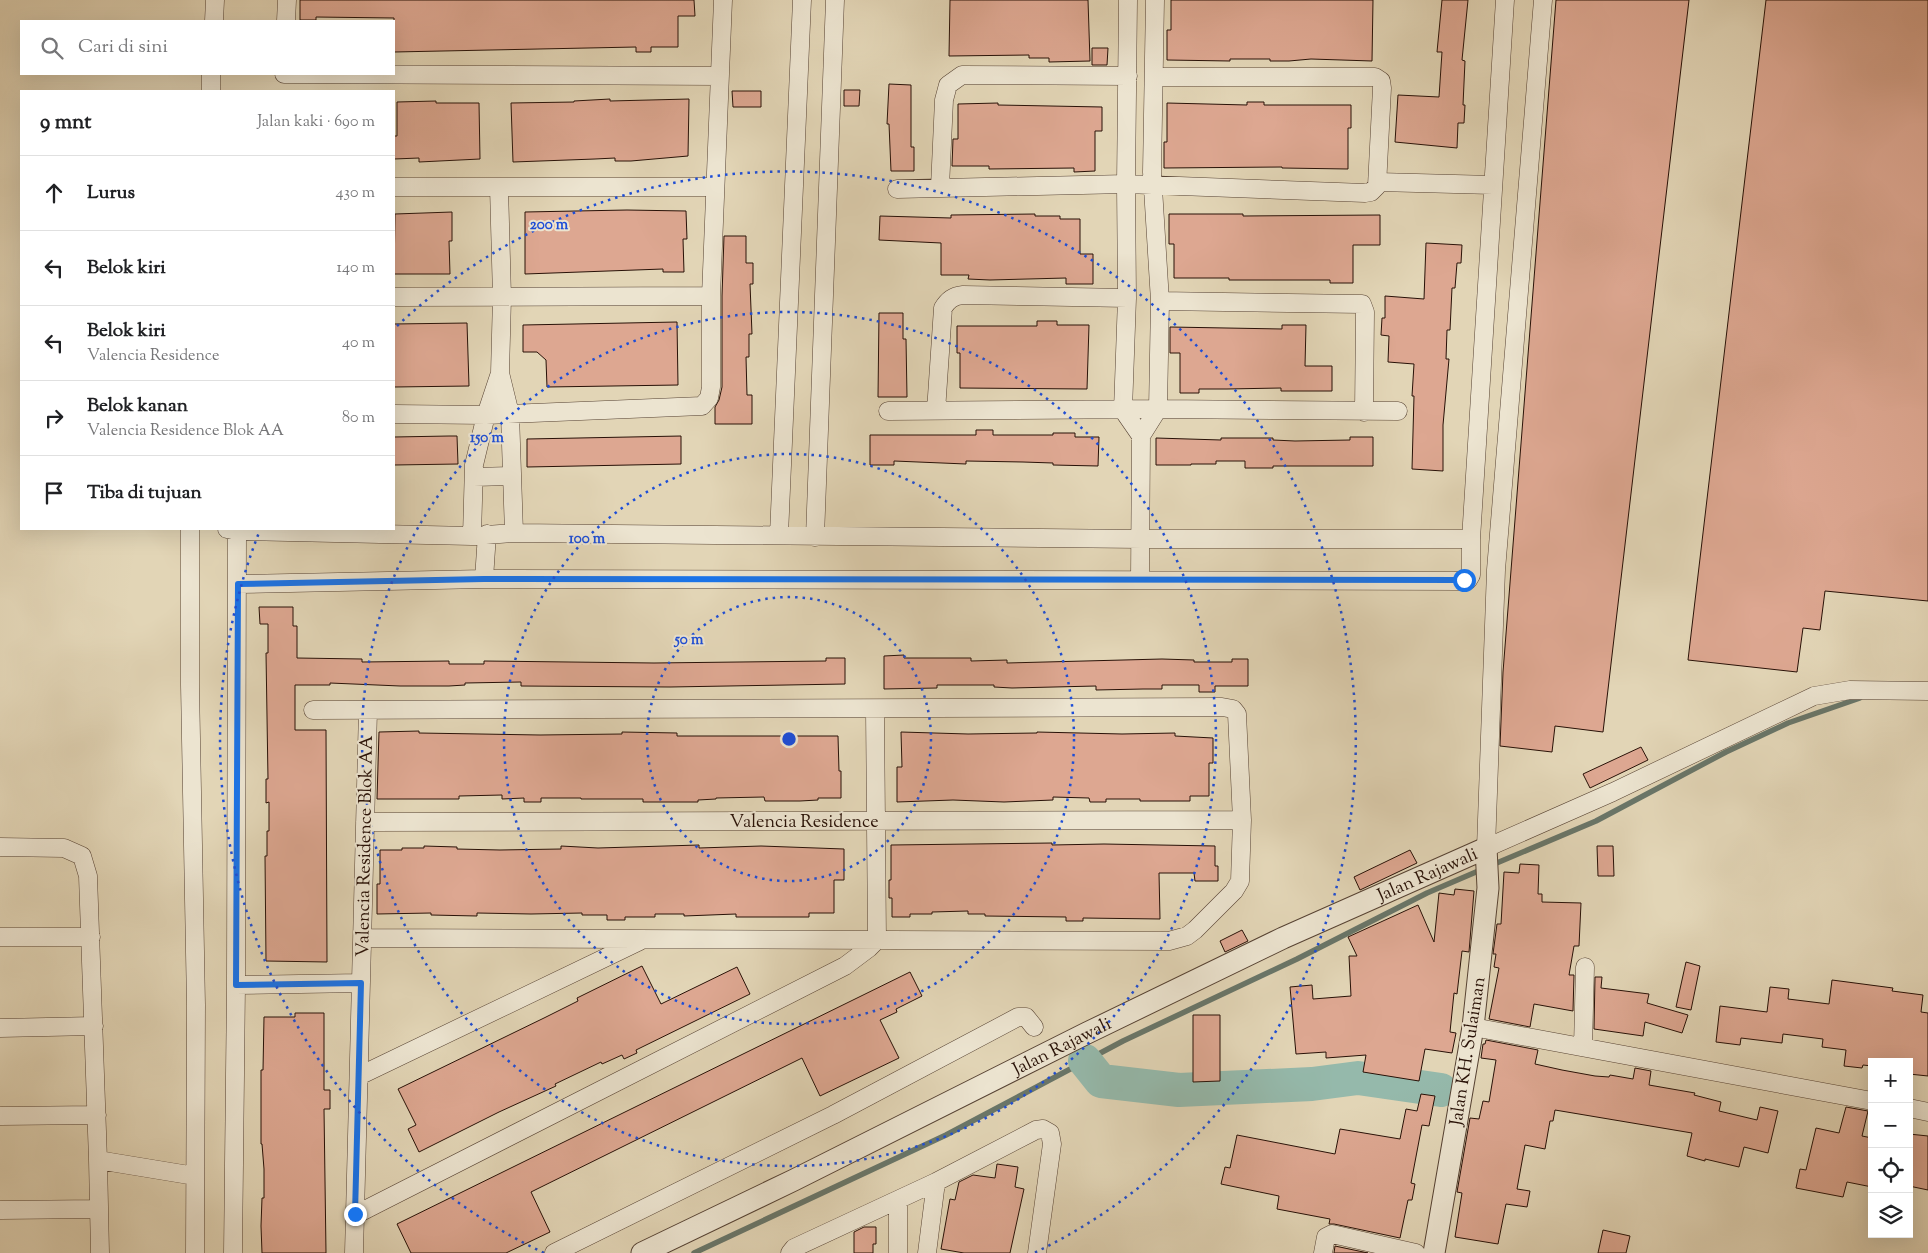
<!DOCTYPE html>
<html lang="id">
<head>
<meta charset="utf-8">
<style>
	:root { --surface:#fff; --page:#f6f6f6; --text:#202124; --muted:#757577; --line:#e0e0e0 }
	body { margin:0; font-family:"Sorts Mill Goudy",serif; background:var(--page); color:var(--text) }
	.controls { position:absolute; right:15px; bottom:15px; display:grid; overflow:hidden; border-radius:0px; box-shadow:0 5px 20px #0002 }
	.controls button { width:45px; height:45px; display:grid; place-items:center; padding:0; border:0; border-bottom:1px solid var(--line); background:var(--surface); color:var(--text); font:25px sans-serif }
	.stop { position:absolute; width:15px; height:15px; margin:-11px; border:4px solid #1a73e8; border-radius:50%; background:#fff }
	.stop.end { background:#1a73e8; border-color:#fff; box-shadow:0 1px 5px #0008 }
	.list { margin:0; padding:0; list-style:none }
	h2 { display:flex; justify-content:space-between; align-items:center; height:65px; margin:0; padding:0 20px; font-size:21px }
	h2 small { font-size:16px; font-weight:400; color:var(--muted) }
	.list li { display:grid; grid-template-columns:32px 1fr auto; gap:15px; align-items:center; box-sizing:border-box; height:75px; padding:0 20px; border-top:1px solid var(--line) }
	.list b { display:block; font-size:19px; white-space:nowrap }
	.list p { margin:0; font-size:16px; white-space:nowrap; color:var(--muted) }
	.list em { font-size:16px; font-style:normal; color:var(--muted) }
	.icon { flex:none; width:28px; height:28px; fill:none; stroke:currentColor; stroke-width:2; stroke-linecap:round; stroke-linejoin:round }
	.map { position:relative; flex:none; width:1928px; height:1253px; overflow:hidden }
	.search { position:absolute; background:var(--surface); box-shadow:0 5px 20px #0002; left:20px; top:20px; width:375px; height:55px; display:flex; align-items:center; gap:12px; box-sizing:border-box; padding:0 18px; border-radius:0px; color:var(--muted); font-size:19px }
	.panel { position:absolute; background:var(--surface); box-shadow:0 5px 20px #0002; left:20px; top:90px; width:375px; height:440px; border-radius:0px }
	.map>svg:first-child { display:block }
</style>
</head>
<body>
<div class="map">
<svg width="1928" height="1253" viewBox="0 0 1928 1253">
	<rect width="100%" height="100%" fill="#e2d5b6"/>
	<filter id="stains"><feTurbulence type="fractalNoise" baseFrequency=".004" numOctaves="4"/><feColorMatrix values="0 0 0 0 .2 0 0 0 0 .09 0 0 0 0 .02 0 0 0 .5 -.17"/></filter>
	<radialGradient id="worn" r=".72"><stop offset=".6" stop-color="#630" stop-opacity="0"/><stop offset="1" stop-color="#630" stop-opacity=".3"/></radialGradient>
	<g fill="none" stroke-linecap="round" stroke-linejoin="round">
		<path stroke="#697669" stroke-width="5.5" d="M1492,865L1596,821L1726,752L1788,723L1860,698
			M694,1253L946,1135L1123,1041L1297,959L1427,893L1483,869"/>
		<path stroke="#95b9ab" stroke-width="34" d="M1085,1061L1101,1081L1179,1090L1312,1084L1358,1078L1441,1090"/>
	</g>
	<path fill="#dda791" stroke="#281107" d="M300,0H694L695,16H678V47H651V52H636V47L394,52V18L316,17V20H300Z
		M950,0H1088L1090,61L1049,62V58H1029V55L949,56Z
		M1171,0H1373L1372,61L1311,59L1289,61H1270V59H1230V61L1167,60V30H1171Z
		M1442,0H1468L1462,60L1465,61L1463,105H1465L1464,123H1458L1457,148L1395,142L1398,95L1439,97L1442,52H1437Z
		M1556,0H1689L1603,732L1555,726L1552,752L1500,746L1503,672Z
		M1766,0H1928V601L1825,591L1820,630L1803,628L1797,672L1688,660Z
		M1092,48H1108L1107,65H1092Z
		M889,84L911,85V147H914V171H891L889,124H887Z
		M844,90H860L859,106H844Z
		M732,91H761V107H733Z
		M610,99V101L689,99L688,156L631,161H615V158L595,159L513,162L511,103L574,102V101Z
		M436,101V103H479L480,159L419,162V158L394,159V136H397V102Z
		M1247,102H1264V105H1351V128H1348V169L1282,168V167L1164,168V142H1167V103L1247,105Z
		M998,103V105L1102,107V131H1095V171L1074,172V168L989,169V166H952L953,139H958V104Z
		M627,210L686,211L687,239H683L684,272H663V269L525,274V212Z
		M452,212V241H449L450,274H394L395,214Z
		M1035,214V216H1060V219H1080V254H1093V284H1066V278L990,280L968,279L969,275H941V243L879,240L880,216L951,218V215Z
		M1169,214H1243V216L1380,215V245H1353V283H1330V280H1229V278H1174V244H1169Z
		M724,236H746V263H753V284H750L752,334H749V357H746L747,395H752V424H715V407L719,400L722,387V296Z
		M1426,243L1462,245L1461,263H1457L1455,288H1452L1450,330H1447L1446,359H1449L1443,425V471L1412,469L1414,396H1412L1414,364L1388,362L1389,336L1381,335L1382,318H1385V296L1424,299Z
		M879,313H903V339H906L907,397H878Z
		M1037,321H1057V325H1089L1087,389L960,388V353H957V326H1037Z
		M677,322L678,385L547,387L546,360L537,352H523V325Z
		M467,323L469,386L394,387V324Z
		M1282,325H1306L1305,366H1332V391H1281V388L1227,389H1199V393H1180V353H1170V327L1282,329Z
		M976,430H993V435H1053V433H1075V437H1099L1098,466L1053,465V463L1023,462L966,461V464L894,461V465H870V435H976Z
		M449,436H457L458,464L394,465V437Z
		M681,436V464L527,467V439Z
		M1350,437H1373V466H1273V468H1245V461H1216V464H1191V465H1156V438L1221,440V438H1273V440L1295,441L1350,440Z
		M259,607H293V626H297V658L362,659V662L449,661V664H484V661L654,663L826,661V658H845V684L670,687L521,686V682L465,683V685L449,686H400L330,683V685H295V730H326L327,962L266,961L265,856H267V831H269V802L266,803V779H268L266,653H268V624H260Z
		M904,655V658H971V661L1007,660V663L1162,659L1194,660V662H1232V659H1248V686H1215V692H1199V685H1162V689H1143L1096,690V686L1012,688L994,687V685H937V688L884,689V656Z
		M419,731V733L540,735L622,734V732L677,733V736H838L839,771H841V798H818V800L800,801H765L764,797L716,798V799L698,800V802H643V799H581V798H541V802H524V798L502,799V795L459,796V799H377L379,732Z
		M901,732L968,734L1037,733V732L1122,734L1175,733V736L1213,738V763H1209V796H1190V801H1140V799H1106V802H1090L1089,798L1053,797V800L1004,802L953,800L897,802V767H902Z
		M1641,747L1648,760L1590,788L1583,774Z
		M1052,843V845L1104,844L1215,846V866H1218V881H1195L1194,873H1159L1160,919L1083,918V921H1066V917L985,916V914H968V911L932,912V914H910V917H892V898H889V880H891V845Z
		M699,845V848L761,846L844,849V880H834V913H809V917H736V914L684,916V914H655V917H625V920H607V915H582V913L531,914L477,913V916L431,915V913L377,914V884H380V850H402V848H424V846L457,847V849L500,850L561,849V846L598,848Z
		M1597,846H1613L1614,876H1598Z
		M1410,850L1417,863L1360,890L1354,877Z
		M1520,864L1539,865L1538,894H1542V902L1581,903L1579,946H1574L1569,975H1574L1573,1011L1534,1004L1530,1027L1489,1019L1499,968L1494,967L1496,954H1493L1497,924H1501L1504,872L1519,873Z
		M1455,889L1474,891L1469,952L1462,951L1457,994L1454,993L1450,1032L1456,1033L1452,1053L1425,1049L1419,1081L1363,1072L1366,1055L1326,1058V1052L1296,1054L1290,987L1312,985L1313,999L1351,996L1349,956H1357L1348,937L1418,905L1434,942L1439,893L1454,895Z
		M1242,930L1248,941L1225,952L1220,941Z
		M1686,962L1700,966L1691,1010L1676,1007Z
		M642,966L661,1004L737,967L750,994L636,1050L637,1053L624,1059L622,1055L602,1064L601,1062L555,1084L556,1086L499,1112L419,1152L408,1129L416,1125L398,1089L544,1018L578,1001L577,998Z
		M910,972L922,996L896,1009L897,1012L880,1020L899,1058L820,1096L802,1058L531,1192L550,1232L506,1253H411L397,1224Z
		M1595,977H1602L1601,988L1649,994L1647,1003L1688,1015L1682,1033L1645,1022L1643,1036L1594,1029Z
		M1832,980L1893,988L1892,991L1923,995L1921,1012L1928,1013V1076L1909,1074V1062H1872V1066L1863,1065L1862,1068L1844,1066L1846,1050L1822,1047L1823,1039L1783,1034L1782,1043L1741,1038L1740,1045L1716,1042L1720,1006L1767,1012L1770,987L1789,989L1788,999L1829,1004Z
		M295,1013H324V1090H330V1109H324L326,1253H262L261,1226L262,1198H264V1169L262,1144H261V1070H263L264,1017H295Z
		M1193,1015H1220V1081L1193,1082Z
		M1486,1040L1538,1050L1535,1064L1562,1070L1595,1076L1609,1077L1610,1075L1633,1079L1635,1068L1651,1071L1649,1085L1695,1093L1694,1095L1721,1102L1719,1111L1757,1120L1760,1107L1778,1111L1768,1153L1744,1147L1739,1167L1705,1159V1161L1687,1156L1692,1133L1555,1110L1553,1121H1550L1545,1149L1525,1145L1517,1189L1530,1191L1527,1207L1506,1204L1498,1244L1455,1237L1462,1193L1457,1192L1470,1118L1479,1119L1483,1101L1489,1102L1496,1060L1481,1058L1483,1044H1485Z
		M1421,1094L1435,1096L1429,1126L1422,1125L1411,1183L1415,1184L1412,1200H1408L1400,1238L1334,1224H1329L1330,1219L1277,1209L1279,1196L1221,1184L1225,1167L1230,1168L1237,1135L1335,1154L1340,1129L1400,1139L1406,1109L1417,1111Z
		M1846,1107L1868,1111L1862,1136L1872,1138V1187L1847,1182L1843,1197L1796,1188L1800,1169L1806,1170L1816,1128L1839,1133Z
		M1909,1134L1928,1136V1190L1909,1186Z
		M997,1164L1018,1167L1015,1187L1024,1189L1010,1253H964L941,1249L950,1199L955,1200L959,1182L973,1175L995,1178Z
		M864,1227H876V1244H873V1253H854V1232Z
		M1603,1230L1630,1236L1626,1253H1598Z
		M1335,1246L1368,1253H1334Z"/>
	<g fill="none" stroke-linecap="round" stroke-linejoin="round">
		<g stroke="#564233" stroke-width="19">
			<path id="minor" d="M1128,0L1126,184L1127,298L1123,410L1141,436
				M1543,0L1496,570L1486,848L1613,792L1814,696L1850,690L1928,691
				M214,21L215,0
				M286,21L287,0
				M284,74L720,76
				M211,91V74
				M1378,182L1493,185
				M394,187H715
				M499,187L502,297L500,373L510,414L514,533
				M940,187L944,100L948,85L962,75L1128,76
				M897,189L1126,184L1365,193L1371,192L1377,186L1382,88L1381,81L1375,77H1154
				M394,297L711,296
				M1160,301L1362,304L1365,312L1364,412
				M888,411L1158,409L1398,411
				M936,411L943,308C948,300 953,296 963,295L1127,298
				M394,414L486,415L702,406L709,398L711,387V296L723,0
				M474,477L511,476
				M190,529V685L196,1005L195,1253
				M227,529L237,531L472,536L514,533L1141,539H1471V575L1468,580L1464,581L484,579L238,584
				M779,535L802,0
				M472,536L474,465L486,415L500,373
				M815,537L835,0
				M1471,539L1505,0
				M484,579L487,534
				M1140,580L1141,436L1158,409L1160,301L1152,172L1155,0
				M313,710L1222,707L1233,709L1237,714L1242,820L1240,881L1234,891L1195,930L1187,936L1169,941L362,938
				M365,822L1242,820
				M0,847L64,848L82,856L88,876L98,1160L100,1253
				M0,937H91
				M236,985L361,983
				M1473,1027L1872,1101
				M0,1028L94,1026
				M1583,1047L1585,967
				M359,1076L640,941
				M1909,1108L1928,1112
				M0,1116L97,1115
				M98,1160L195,1176
				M898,1200V1253
				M0,1210L99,1209
				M355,1215L845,966L869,948L877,940L875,709
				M233,1253L236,985L237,531
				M354,1253L368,710
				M554,1253L833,1115L1018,1017H1026L1034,1027
				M790,1253L794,1248L936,1182L1036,1130L1043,1129L1050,1133L1052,1144L1037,1253
				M927,1253L936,1182
				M1323,1253L1326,1237L1332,1234L1416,1253"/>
		</g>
		<g stroke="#564233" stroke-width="23">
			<g id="tertiary">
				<path id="s1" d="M642,1253L794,1180L1087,1033L1283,938L1486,848L1488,888L1473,1027L1434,1253"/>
			</g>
		</g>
		<use href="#minor" stroke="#ece4d0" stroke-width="18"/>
		<use href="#tertiary" stroke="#ece4d0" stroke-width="21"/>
	</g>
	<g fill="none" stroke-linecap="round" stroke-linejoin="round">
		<path stroke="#1a73e8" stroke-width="6" d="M355,1214L361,983L236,985L238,584L484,579L1464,580"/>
	</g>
	<g fill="none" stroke="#1d4ed8" stroke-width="2.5" stroke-dasharray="2.5 5">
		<circle cx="789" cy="739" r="142"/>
		<circle cx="789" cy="739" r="285"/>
		<circle cx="789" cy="739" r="427"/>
		<path d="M544 1253A569 569 0 0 1 260 530M397 326A569 569 0 1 1 1034 1253"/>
	</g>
	<g text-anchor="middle" stroke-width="4" stroke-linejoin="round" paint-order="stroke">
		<g font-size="18" fill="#281107" stroke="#ece4d0">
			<text x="804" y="827">Valencia Residence</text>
			<text transform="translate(364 846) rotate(-89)" y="6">Valencia Residence Blok AA</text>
			<text dy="6" stroke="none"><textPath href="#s1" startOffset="872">Jalan Rajawali</textPath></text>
			<text dy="6" stroke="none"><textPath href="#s1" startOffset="468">Jalan Rajawali</textPath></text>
			<text transform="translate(1467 1051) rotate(-81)" y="6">Jalan KH. Sulaiman</text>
		</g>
	</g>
	<circle cx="789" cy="739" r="8" fill="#1d4ed8" stroke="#ece4d0" stroke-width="2.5"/>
	<g font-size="15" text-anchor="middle" font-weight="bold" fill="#1d4ed8" stroke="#ece4d0" stroke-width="4" stroke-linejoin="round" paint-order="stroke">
		<text x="549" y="229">200 m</text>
		<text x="487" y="442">150 m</text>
		<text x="587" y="543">100 m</text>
		<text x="689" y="644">50 m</text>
	</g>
	<rect width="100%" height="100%" filter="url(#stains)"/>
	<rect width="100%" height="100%" fill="url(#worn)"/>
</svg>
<div class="controls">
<button>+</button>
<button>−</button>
<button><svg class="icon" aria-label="locate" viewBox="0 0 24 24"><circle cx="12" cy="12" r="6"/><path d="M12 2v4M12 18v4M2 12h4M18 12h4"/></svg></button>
<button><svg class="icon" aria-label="layers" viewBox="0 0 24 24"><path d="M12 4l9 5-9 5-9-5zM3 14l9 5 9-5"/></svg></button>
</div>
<div class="stop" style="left:1464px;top:580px"></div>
<div class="stop end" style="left:355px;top:1214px"></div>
<div class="search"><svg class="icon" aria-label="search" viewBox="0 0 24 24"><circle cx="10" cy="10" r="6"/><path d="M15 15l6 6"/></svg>Cari di sini</div>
<section class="panel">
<h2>9 mnt<small>Jalan kaki · 690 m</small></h2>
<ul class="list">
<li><svg class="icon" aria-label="ahead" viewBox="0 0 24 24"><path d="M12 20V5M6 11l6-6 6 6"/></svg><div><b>Lurus</b></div><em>430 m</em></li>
<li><svg class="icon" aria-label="left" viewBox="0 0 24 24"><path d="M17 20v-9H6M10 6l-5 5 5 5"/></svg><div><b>Belok kiri</b></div><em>140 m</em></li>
<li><svg class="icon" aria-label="left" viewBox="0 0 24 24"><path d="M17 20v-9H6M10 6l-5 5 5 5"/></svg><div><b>Belok kiri</b><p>Valencia Residence</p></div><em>40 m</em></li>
<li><svg class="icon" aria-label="right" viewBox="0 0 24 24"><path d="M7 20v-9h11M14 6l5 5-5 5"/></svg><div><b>Belok kanan</b><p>Valencia Residence Blok AA</p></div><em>80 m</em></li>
<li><svg class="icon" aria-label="arrive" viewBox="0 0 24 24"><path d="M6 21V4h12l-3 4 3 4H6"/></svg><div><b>Tiba di tujuan</b></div></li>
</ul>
</section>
</div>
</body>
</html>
